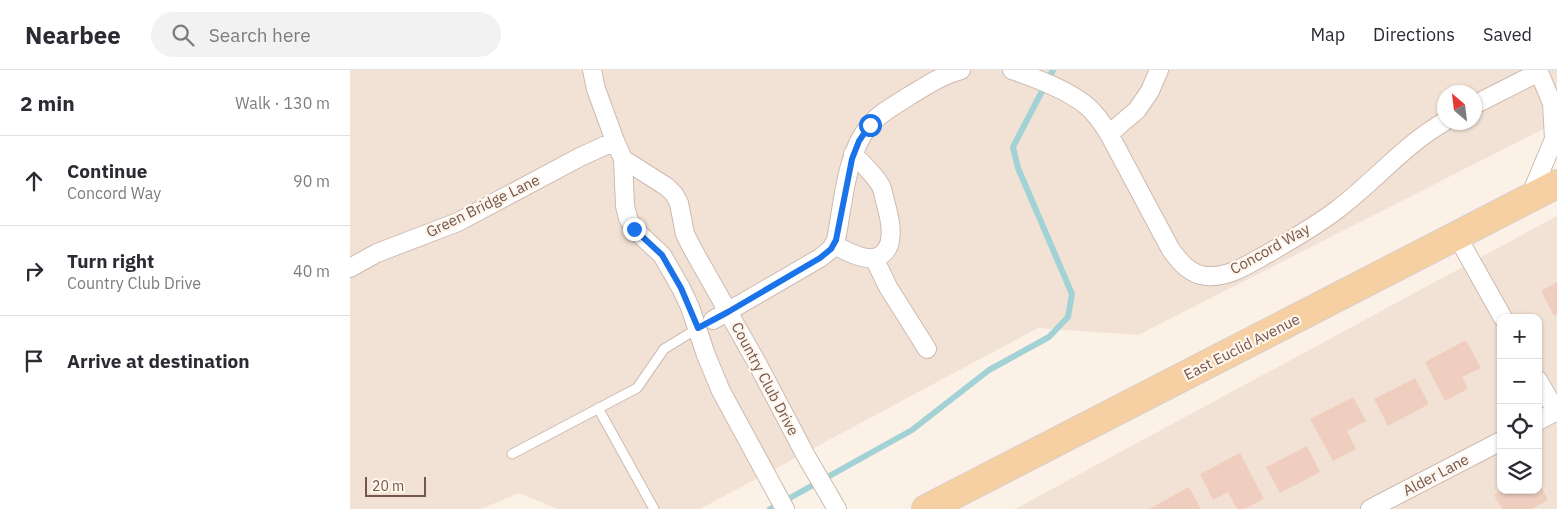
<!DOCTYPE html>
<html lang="en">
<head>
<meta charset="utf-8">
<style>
	:root { --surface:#fff; --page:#f2f2f3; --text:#2b2b33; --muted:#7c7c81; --line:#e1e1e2 }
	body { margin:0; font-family:"IBM Plex Sans",sans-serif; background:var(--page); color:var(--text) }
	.controls { position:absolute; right:15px; bottom:15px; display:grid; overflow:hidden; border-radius:10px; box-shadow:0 1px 4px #0004 }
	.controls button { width:45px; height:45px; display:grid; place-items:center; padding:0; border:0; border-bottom:1px solid var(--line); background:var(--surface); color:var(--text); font:25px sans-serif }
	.compass { position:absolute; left:1087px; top:15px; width:45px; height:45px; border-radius:50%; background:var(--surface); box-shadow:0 1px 4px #0004; rotate:332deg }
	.scale { position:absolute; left:15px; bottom:12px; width:61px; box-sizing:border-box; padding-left:5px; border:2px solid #73564c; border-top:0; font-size:14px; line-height:18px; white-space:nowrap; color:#73564c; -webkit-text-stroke:4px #fef5ec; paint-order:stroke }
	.stop { position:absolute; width:15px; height:15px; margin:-11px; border:4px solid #1a73e8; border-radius:50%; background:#fff }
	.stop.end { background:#1a73e8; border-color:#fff; box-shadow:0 1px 5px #0008 }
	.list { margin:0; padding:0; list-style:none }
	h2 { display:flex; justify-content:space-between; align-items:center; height:65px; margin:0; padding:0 20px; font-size:21px }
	h2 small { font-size:16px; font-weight:400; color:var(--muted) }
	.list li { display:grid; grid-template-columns:32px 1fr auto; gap:15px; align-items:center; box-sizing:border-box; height:90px; padding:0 20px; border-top:1px solid var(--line) }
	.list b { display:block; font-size:19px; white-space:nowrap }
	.list p { margin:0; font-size:16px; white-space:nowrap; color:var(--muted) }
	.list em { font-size:16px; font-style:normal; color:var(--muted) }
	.icon { flex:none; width:28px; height:28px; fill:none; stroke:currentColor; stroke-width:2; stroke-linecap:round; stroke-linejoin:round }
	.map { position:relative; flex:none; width:1207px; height:439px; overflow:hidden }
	header { display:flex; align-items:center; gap:30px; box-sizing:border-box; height:70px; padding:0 25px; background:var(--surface); border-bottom:1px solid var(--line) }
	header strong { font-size:24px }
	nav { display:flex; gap:28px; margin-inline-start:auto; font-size:18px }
	.search { width:350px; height:45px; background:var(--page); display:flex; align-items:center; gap:12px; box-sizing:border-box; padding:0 18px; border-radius:28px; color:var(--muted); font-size:19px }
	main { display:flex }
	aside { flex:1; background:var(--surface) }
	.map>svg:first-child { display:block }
</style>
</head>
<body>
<header>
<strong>Nearbee</strong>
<div class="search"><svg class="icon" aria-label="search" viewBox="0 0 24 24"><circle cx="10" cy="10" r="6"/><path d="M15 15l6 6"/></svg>Search here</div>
<nav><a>Map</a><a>Directions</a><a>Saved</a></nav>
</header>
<main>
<aside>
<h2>2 min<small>Walk · 130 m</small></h2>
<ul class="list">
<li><svg class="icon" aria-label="ahead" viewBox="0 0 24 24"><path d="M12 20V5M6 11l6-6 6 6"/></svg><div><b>Continue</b><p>Concord Way</p></div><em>90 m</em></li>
<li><svg class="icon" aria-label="right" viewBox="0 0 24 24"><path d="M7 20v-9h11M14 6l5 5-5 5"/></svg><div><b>Turn right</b><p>Country Club Drive</p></div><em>40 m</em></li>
<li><svg class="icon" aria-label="arrive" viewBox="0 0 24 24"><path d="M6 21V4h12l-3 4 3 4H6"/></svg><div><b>Arrive at destination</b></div></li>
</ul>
</aside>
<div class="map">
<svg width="1207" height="439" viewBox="0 0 1207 439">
	<rect width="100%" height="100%" fill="#fbf1e6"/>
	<path fill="#f2e2d5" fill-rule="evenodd" d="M0,0H1207V52L788,265L688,258L350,439H208L169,423L131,439H0ZM1094,22H1124V52H1094Z
		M1207,146V439H665ZM1151,248H1188V420H1151Z"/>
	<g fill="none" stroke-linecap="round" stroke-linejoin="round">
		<path stroke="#a2d2d5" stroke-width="6" d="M420,439L562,360L639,300L699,267L718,247L722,224L668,98L663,77L703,0"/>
	</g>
	<path fill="#efcebf" d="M1207,212V245L1204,246L1191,221Z
		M1116,270L1131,298L1112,307L1118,319L1095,331L1075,292Z
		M1065,308L1079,334L1038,356L1024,329Z
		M1003,327L1016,351L997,361L1006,379L983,391L960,349Z
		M957,376L970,402L930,423L916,397Z
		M890,383L914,429L895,439H887L878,422L863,430L850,404Z
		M1188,410L1198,430L1182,439H1152L1144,425L1153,420H1188Z
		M839,417L851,439H799Z"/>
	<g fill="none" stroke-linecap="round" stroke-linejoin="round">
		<g stroke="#cebab0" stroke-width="11">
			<path id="service" d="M248,338L304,439
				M162,384L287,318L314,279L350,257"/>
		</g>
		<g stroke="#cebab0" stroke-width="20">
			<path id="minor" d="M242,0L246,19L265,71L273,89L275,136L278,148L284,159L312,185L331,218L340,237L356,285L371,321L435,439
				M662,0C687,9 716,19 737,36C746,44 753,54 759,64L821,180C830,192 840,205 857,206C878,208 899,194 917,184C941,170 966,156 988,139C1025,111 1054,75 1094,52
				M1124,35L1189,2
				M759,64L787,40L800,21L809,0
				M273,89L317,117L324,124L329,133L335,164L342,178L407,293L456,386L487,439
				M1179,129L1204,69L1202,33L1188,0
				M1107,166L1153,248
				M484,175C495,180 511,190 524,188C549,182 540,148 535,131C534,126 533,121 531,116C524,104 513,94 503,84
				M524,188L538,217L577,279
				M0,198L27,183L108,152L230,87L265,71
				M363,250L470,188L481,179L486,170C493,135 496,83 519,56C529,43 546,35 559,26C576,16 592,5 611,0
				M1188,310L1207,343
				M1188,351L1207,341
				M1020,439L1151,371"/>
		</g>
		<g stroke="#d8d0cd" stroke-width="30">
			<path id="primary" d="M576,439L1207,114"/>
		</g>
		<use href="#service" stroke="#fff" stroke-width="9"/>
		<use href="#minor" stroke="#fff" stroke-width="18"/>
		<use href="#primary" stroke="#f6cfa2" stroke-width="28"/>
	</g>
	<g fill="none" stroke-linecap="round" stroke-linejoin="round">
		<path stroke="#1a73e8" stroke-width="6" d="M284,159L312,185L331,218L348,258L378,242L470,188L481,179L486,170L502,89L509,71L520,55"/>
	</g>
	<g text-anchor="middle" stroke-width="4.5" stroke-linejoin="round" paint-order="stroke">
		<g font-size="15" fill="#73564c" stroke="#fef5ec">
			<text transform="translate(133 136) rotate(-26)" y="5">Green Bridge Lane</text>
			<text transform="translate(920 179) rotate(-29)" y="5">Concord Way</text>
			<text transform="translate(892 277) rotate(-27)" y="5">East Euclid Avenue</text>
			<text transform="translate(415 309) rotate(62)" y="5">Country Club Drive</text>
			<text transform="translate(1086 405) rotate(-28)" y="5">Alder Lane</text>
		</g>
	</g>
</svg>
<div class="controls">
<button>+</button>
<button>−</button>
<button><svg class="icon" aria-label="locate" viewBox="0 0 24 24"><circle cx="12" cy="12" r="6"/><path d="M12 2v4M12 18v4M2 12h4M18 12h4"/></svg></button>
<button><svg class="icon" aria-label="layers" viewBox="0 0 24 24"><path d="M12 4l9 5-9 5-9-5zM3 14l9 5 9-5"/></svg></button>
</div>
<svg class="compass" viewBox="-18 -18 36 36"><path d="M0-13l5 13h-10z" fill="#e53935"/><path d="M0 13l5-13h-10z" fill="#7c7c81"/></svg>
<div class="scale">20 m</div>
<div class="stop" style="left:520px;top:55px"></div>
<div class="stop end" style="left:284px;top:159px"></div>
</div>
</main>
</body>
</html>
